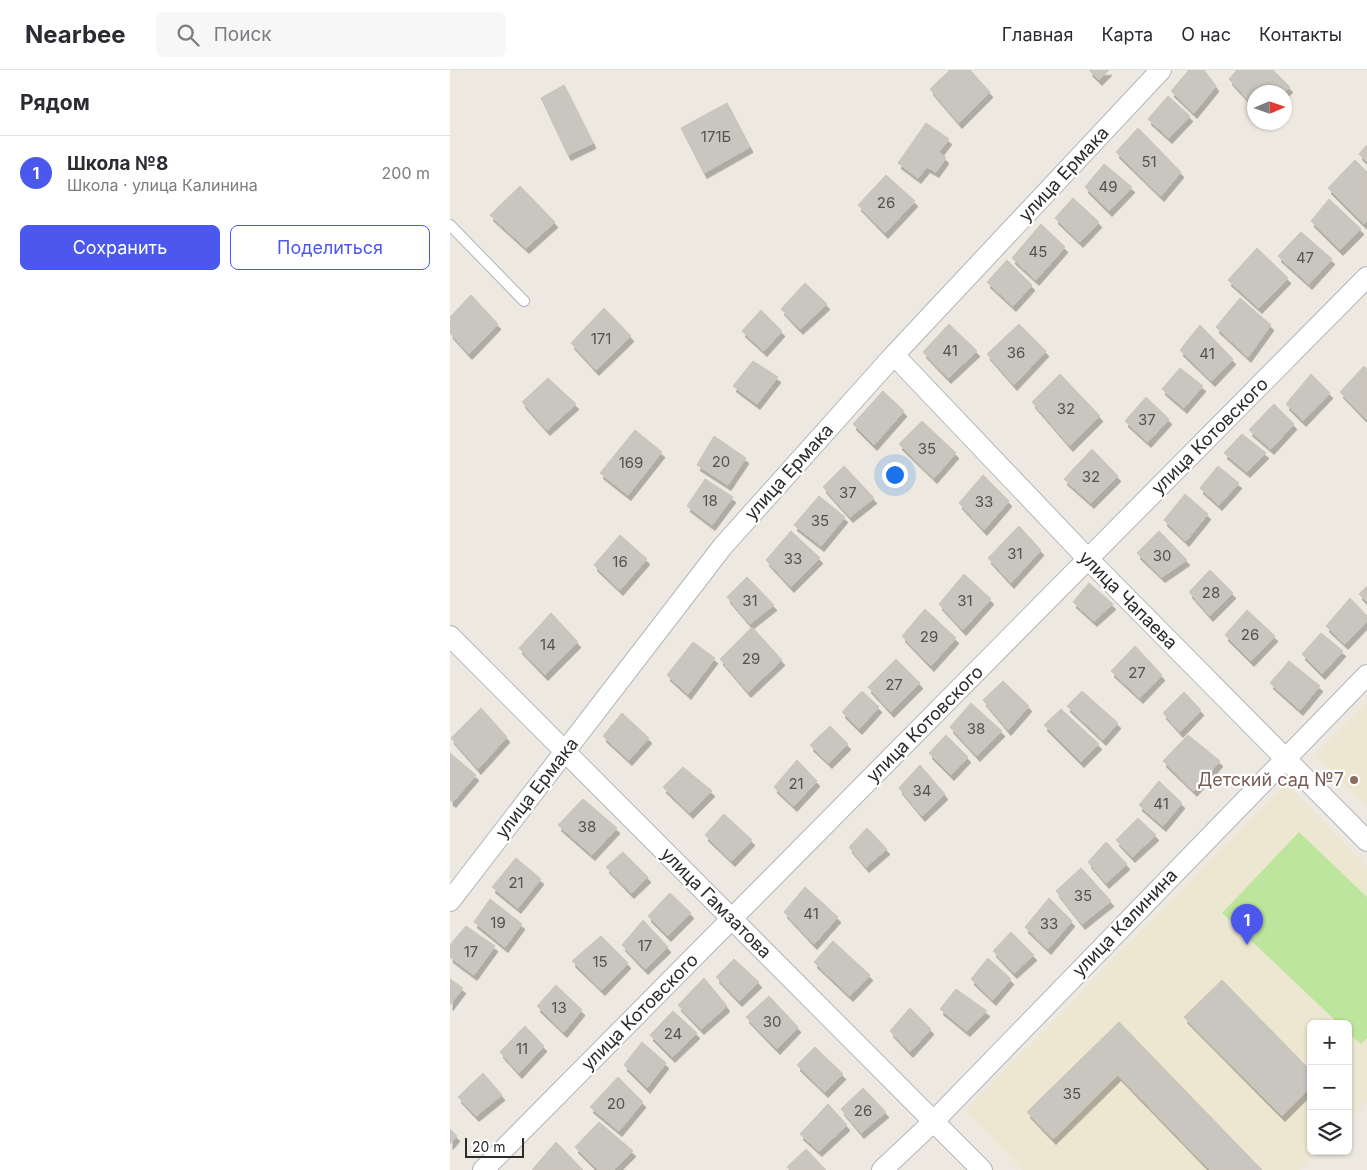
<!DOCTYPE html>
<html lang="ru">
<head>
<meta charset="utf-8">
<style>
	:root { --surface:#fff; --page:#f7f7f7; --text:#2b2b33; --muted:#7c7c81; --line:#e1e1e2; --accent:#4c57ee }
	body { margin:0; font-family:Inter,sans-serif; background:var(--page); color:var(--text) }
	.controls { position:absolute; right:15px; bottom:15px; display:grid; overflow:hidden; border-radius:8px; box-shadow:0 1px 4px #0004 }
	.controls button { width:45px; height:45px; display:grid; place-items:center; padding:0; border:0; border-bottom:1px solid var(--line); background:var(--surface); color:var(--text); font:25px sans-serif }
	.compass { position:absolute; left:797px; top:15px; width:45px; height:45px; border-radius:50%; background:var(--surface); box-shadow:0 1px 4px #0004; rotate:88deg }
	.scale { position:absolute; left:15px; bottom:12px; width:59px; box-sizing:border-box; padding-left:5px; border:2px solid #2c2c2c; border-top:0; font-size:14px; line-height:18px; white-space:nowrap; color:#2c2c2c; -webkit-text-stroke:4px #fff; paint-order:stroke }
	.you { position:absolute; left:444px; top:404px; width:18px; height:18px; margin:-12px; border:4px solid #fff; border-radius:50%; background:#1a73e8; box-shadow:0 0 0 8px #1a73e833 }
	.badge { display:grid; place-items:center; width:32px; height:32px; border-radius:50%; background:var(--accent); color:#fff; font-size:16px; font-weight:700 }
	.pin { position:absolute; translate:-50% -41px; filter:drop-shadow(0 1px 2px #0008) }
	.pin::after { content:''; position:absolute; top:26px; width:18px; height:15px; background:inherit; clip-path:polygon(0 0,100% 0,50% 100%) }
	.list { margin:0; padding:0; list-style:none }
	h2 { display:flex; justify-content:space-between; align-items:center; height:65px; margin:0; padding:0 20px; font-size:21px }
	h2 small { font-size:16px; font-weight:400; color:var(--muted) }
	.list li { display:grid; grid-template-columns:32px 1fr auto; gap:15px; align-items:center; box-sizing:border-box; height:75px; padding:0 20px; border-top:1px solid var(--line) }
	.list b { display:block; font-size:19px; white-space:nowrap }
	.list p { margin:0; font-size:16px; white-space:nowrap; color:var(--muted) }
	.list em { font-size:16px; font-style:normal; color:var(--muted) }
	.actions { display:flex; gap:10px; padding:15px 20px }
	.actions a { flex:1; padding:11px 0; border:1px solid var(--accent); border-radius:8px; text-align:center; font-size:18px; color:var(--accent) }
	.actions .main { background:var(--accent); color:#fff }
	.icon { flex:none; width:28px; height:28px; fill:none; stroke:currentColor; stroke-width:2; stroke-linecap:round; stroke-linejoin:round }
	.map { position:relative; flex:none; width:917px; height:1100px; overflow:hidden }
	header { display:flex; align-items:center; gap:30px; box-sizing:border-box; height:70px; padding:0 25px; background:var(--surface); border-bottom:1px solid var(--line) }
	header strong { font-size:24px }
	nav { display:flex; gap:28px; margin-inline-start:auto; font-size:18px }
	.search { width:350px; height:45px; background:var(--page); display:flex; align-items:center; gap:12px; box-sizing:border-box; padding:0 18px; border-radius:8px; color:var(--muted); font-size:19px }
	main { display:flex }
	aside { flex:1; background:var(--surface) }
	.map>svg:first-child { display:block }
</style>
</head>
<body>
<header>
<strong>Nearbee</strong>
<div class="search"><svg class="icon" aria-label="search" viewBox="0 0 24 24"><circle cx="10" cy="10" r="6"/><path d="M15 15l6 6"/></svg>Поиск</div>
<nav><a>Главная</a><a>Карта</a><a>О нас</a><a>Контакты</a></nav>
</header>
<main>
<aside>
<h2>Рядом<small></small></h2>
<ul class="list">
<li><span class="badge">1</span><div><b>Школа №8</b><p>Школа · улица Калинина</p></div><em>200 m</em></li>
</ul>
<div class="actions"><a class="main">Сохранить</a><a>Поделиться</a></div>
</aside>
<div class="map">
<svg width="917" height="1100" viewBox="0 0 917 1100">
	<defs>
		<filter id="shadow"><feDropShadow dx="3" dy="5.5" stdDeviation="0" flood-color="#0004"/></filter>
	</defs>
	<rect width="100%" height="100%" fill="#ede9e0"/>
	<path fill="#ede7d1" d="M917,632V736L865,684Z
		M836,713L917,796V1032L898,1051V954H861V1081H868L849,1100H573L515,1041Z"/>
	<path fill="#bee59d" d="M849,762L917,827V968L911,974L898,963V954H889L772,843Z"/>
	<path fill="#c9c5bf" stroke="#c8c5b9" filter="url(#shadow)" d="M500,0H520L540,22L509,53L480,19Z
		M639,0H659L649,10Z
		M739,0H754L766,16L744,43L721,21Z
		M787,0H823L840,17L834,22H804V36L779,9Z
		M114,15L143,73L118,85L91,28Z
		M718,26L740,46L719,68L698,49Z
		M277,33L300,77L254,103L231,58Z
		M476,53L499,69L489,82L496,88L486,102L477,97L468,108L448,93Z
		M688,58L731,102L711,126L666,82Z
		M917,75V92L909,84Z
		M905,90L917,102V151L914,154L878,118Z
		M654,94L682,117L659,141L635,117Z
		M436,105L465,131L435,163L408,135Z
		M70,116L105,152L76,178L40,145Z
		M623,128L649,152L630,172L605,148Z
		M879,129L911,159L890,180L861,151Z
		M591,154L615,177L586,210L562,188Z
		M851,162L882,189L859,214L828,186Z
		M807,178L838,208L809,238L778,210Z
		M557,190L582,215L563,236L537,212Z
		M355,213L377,234L350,259L331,239Z
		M21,225L48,254L19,284L0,263V247Z
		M790,228L821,255L798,287L766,257Z
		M154,238L181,266L146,300L121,273Z
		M311,240L332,261L314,281L292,261Z
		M499,254L527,281L498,308L473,282Z
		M569,254L596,281L564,315L537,284Z
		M750,255L783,289L762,311L730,280Z
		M303,291L328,307L307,334L283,316Z
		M914,296L917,299V350L890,322Z
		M730,298L753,316L734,338L712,319Z
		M610,304L650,346L620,376L582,332Z
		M861,304L880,323L853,351L836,334Z
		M98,308L126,334L97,360L72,332Z
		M433,321L454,341L424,375L403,354Z
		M696,327L719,349L698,372L675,351Z
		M824,334L844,354L821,379L799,360Z
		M472,351L506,383L484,408L449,374Z
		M185,360L212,382L178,425L150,403Z
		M792,364L816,383L797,402L774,383Z
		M264,366L296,388L278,415L247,395Z
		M642,379L668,406L641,433L614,409Z
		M394,396L424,428L400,447L373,417Z
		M768,396L789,413L769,435L750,418Z
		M533,405L559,431L534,460L509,433Z
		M255,409L283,427L262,455L237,436Z
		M735,424L758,444L736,471L714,450Z
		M369,426L395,447L371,476L344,455Z
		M569,456L591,480L561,513L538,488Z
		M341,461L370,488L341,517L316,490Z
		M709,461L737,490L712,507L687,483Z
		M170,465L197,489L170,520L144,495Z
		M760,500L783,523L760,546L739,522Z
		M514,504L541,529L513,560L489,534Z
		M297,507L324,535L300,554L277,527Z
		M639,513L663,534L644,551L623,532Z
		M917,516V532L909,524Z
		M900,528L917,546V551L895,574L876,556Z
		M475,539L506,568L481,596L452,566Z
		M797,540L825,566L801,591L775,565Z
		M101,543L128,572L95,605L69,578Z
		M302,557L332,590L298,622L270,589Z
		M871,563L893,581L872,604L852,584Z
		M243,572L265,588L238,624L217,605Z
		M685,576L712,605L690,628L661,601Z
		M446,589L470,613L441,642L418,617Z
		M839,591L870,616L850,640L820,613Z
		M553,611L579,636L558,660L533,630Z
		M412,621L429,637L409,659L392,642Z
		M632,621L668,653L653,670L617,636Z
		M734,622L751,640L730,662L713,643Z
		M521,633L552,661L527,686L500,657Z
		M31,638L57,667L28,699L1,668Z
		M611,639L649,674L631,692L594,655Z
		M172,643L199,668L179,690L153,666Z
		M380,656L398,674L379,693L360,675Z
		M496,665L518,687L501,705L479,683Z
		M738,665L770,691L744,721L713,691Z
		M0,683L26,705L3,732L0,730Z
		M347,690L367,711L344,736L324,717Z
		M470,695L495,724L472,746L449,718Z
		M233,697L262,721L240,743L213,717Z
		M709,711L732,733L713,756L689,735Z
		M133,729L167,758L142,785L108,755Z
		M274,744L302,770L282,791L255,765Z
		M688,748L706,765L682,787L666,770Z
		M417,758L437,779L416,797L399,777Z
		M656,772L677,794L656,813L638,792Z
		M173,782L198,807L181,823L156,797Z
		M66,788L91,809L68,838L42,817Z
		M631,798L661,831L632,854L606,821Z
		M355,817L388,847L364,874L334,842Z
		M220,823L241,843L218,866L198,846Z
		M599,828L622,851L598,879L575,857Z
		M40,829L72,854L55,877L24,852Z
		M193,850L218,877L195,899L172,875Z
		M16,856L45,876L24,905L0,887V875Z
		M561,862L584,885L564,903L543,881Z
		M151,866L178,893L152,920L122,891Z
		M383,871L420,905L400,926L364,892Z
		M538,888L561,909L543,930L521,909Z
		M284,889L309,912L289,931L266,907Z
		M254,908L277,936L251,959L228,935Z
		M0,909L13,918L0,935Z
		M772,910L861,1001V1017L832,1046L734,947Z
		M106,915L132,940L114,962L87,936Z
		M506,919L537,941L517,961L490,939Z
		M319,926L348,957L327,979L296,947Z
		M460,938L481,959L460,982L440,961Z
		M223,941L247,963L222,987L200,965Z
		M669,952L812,1100H760L668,1005L603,1069L577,1042Z
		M75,956L94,976L69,1003L50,982Z
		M192,972L216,993L197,1018L174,995Z
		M365,977L393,1004L375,1022L347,995Z
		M33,1003L52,1025L26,1046L8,1027Z
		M168,1007L193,1032L169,1061L140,1037Z
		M413,1018L436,1042L411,1063L391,1039Z
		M378,1034L397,1055L369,1081L350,1064Z
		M149,1052L183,1081L164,1100H148L125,1077Z
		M0,1059L7,1066L0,1074Z
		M106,1072L133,1100H82Z
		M356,1079L376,1100H340L337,1097Z"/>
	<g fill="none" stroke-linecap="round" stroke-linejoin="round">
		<g stroke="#b3b4be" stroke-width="12">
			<path id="service" d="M0,155L74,231"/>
		</g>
		<g stroke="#b3b4be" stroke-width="22">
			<path id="minor" d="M444,285L638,489L917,771
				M0,566L532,1100
				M0,831L273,476L444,285L711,0
				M33,1100L917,207
				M432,1100L483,1052L917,605"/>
		</g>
		<use href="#service" stroke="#fff" stroke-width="10"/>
		<use href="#minor" stroke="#fff" stroke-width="20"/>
	</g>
	<circle fill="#8d6e63" stroke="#fff" stroke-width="2" cx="904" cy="710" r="5"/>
	<g text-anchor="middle" stroke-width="4.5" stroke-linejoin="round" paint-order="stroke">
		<g font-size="15" fill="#535251">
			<text x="266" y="72">171Б</text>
			<text x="699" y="97">51</text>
			<text x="658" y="122">49</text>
			<text x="436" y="138">26</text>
			<text x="588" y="187">45</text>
			<text x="855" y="193">47</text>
			<text x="151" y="274">171</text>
			<text x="500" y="286">41</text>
			<text x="566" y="288">36</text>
			<text x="757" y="289">41</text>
			<text x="616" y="344">32</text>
			<text x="697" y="355">37</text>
			<text x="477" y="384">35</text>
			<text x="271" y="397">20</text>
			<text x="181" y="398">169</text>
			<text x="641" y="412">32</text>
			<text x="398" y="428">37</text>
			<text x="260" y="436">18</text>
			<text x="534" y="437">33</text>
			<text x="370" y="456">35</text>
			<text x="565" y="489">31</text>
			<text x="712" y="491">30</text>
			<text x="343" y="494">33</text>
			<text x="170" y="497">16</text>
			<text x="761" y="528">28</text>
			<text x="300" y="536">31</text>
			<text x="515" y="536">31</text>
			<text x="800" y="570">26</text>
			<text x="479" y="572">29</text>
			<text x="98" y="580">14</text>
			<text x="301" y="594">29</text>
			<text x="687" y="608">27</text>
			<text x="444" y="620">27</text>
			<text x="526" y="664">38</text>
			<text x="346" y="719">21</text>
			<text x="472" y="726">34</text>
			<text x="711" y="739">41</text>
			<text x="137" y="762">38</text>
			<text x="66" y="818">21</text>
			<text x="633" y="831">35</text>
			<text x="361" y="849">41</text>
			<text x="48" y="858">19</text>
			<text x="599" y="859">33</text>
			<text x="195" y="881">17</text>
			<text x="21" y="887">17</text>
			<text x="150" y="897">15</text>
			<text x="109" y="943">13</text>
			<text x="322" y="957">30</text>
			<text x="223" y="969">24</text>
			<text x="72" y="984">11</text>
			<text x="622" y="1029">35</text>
			<text x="166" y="1039">20</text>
			<text x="413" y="1046">26</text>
		</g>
		<g font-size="18" fill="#2c2c2c" stroke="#fff">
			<text transform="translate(614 104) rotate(-47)" y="6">улица Ермака</text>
			<text transform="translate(760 366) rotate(-45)" y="6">улица Котовского</text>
			<text transform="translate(339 402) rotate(-48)" y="6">улица Ермака</text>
			<text transform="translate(678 530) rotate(45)" y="6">улица Чапаева</text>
			<text transform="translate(475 654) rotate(-45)" y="6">улица Котовского</text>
			<text transform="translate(87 718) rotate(-52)" y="6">улица Ермака</text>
			<text transform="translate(266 833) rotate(45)" y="6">улица Гамзатова</text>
			<text transform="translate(675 853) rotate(-46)" y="6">улица Калинина</text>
			<text transform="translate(190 942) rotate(-45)" y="6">улица Котовского</text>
		</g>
		<g font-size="18" fill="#785e54" stroke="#fff" text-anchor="end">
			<text x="894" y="716">Детский сад №7</text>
		</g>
	</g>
</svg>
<div class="controls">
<button>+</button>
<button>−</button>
<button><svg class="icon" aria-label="layers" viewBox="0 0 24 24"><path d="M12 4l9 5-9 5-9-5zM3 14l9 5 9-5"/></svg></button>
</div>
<svg class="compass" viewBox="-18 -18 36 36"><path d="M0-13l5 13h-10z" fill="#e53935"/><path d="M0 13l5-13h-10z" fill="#7c7c81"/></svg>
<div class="scale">20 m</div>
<div class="you"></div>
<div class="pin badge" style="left:797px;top:875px">1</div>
</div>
</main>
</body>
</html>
